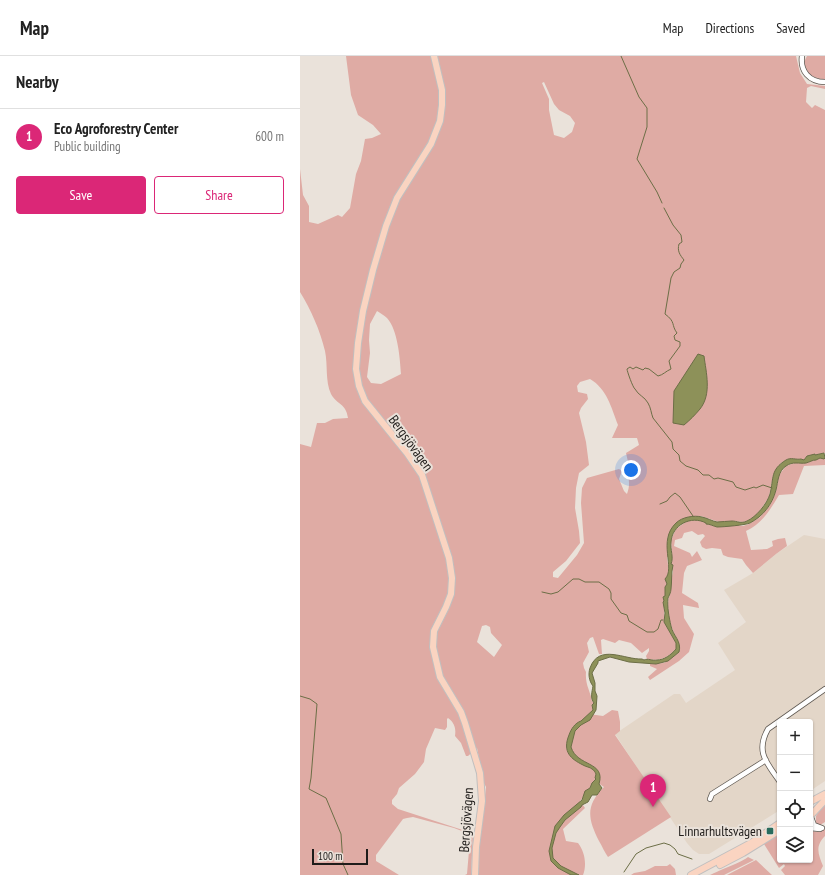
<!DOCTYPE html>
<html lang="en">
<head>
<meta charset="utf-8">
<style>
	:root { --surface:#fff; --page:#f2f2f2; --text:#222; --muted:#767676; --line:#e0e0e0; --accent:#db2777 }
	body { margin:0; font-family:"PT Sans Narrow",sans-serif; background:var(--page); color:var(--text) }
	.controls { position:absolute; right:12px; bottom:12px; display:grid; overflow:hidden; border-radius:4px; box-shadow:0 1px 3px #0004 }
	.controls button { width:36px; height:36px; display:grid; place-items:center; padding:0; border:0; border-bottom:1px solid var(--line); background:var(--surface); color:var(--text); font:20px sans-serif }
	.scale { position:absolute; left:12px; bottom:10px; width:56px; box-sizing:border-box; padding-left:4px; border:2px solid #1f1c1a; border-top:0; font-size:11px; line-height:14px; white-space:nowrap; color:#1f1c1a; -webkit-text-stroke:3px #eae2da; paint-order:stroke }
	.you { position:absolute; left:331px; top:414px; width:14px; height:14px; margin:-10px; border:3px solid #fff; border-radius:50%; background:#1a73e8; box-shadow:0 0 0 6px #1a73e833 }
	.badge { display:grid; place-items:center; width:26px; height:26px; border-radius:50%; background:var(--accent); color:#fff; font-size:13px; font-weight:700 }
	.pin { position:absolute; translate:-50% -33px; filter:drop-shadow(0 1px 2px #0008) }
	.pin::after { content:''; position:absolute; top:21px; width:14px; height:12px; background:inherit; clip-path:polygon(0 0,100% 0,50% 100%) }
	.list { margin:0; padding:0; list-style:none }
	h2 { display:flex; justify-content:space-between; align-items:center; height:52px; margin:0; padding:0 16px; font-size:17px }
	h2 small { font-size:13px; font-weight:400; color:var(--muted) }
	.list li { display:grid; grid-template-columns:26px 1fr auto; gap:12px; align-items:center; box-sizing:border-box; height:56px; padding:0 16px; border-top:1px solid var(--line) }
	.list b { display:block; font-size:15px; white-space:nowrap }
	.list p { margin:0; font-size:13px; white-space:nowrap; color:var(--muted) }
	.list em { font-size:13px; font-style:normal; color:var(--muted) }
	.actions { display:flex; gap:8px; padding:12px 16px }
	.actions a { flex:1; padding:9px 0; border:1px solid var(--accent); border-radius:4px; text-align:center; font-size:14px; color:var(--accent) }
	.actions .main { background:var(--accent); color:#fff }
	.icon { flex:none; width:22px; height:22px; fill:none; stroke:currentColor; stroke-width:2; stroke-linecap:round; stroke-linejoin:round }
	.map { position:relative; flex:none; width:525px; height:819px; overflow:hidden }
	header { display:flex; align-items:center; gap:24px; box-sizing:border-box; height:56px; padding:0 20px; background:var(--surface); border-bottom:1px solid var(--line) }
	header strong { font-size:19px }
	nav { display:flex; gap:22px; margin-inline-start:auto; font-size:14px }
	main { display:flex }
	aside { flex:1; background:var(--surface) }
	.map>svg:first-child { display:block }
</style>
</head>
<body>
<header>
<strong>Map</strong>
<nav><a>Map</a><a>Directions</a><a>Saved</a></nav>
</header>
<main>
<aside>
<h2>Nearby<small></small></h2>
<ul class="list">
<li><span class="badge">1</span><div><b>Eco Agroforestry Center</b><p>Public building</p></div><em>600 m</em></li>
</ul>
<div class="actions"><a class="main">Save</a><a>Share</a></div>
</aside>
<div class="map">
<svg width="525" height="819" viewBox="0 0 525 819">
	<rect width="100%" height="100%" fill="#eae2da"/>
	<path fill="#e3d6c8" d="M504,479L525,483V725L510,735V666H480V754L409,798H399L393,794L387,787L315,678L374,638H380L386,647L435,614L418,587L446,566L424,534L453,517L476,498Z"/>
	<path fill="#dfaba4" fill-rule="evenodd" d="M46,0H496L500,17L507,28L525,30V33L511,30L507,32L506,46L512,52L515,49L525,54V397L507,400L504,404L488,403L481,407L473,420L469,441L457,459L447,465L443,466L435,465L419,466L401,460L377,467L368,480L367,485L369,499L367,502L369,516L367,528L365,535V540L364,541V566L376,587V593C366,603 360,605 347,603L346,600L349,595V592L342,597L331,587L319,584L315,587L303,583L301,584L302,598H299L293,581L290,582L287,587L289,596L283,607L284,612L286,616C285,629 290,634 292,645L294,647L293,654L289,658L303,660L312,654L318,655L320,666V675L315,679L371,761L308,801C305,797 302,790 299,785C288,763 285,750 304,731L295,725L292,727L290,732L280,745L285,752L263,773L266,785L278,787C285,796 287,809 283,819H179L178,805L186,731L184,727L177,692L168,700H166L161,687L155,680C156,673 155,667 148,662L147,663V671L145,674L135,672L126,693L124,706L115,718L99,732L97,738L92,744V748L98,753L172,777L173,779L171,819H165L167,818L170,783L167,777L154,772L113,761L107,762L103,763L76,799V805L99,819H0V388L11,391L17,367H25L33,363L48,362C46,347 37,349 31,338C25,325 28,309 25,295C20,274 11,254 0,236V113L3,139L9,150V166L18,168L38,159L42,161L50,152L56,118L61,105L65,83L72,82L81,78L73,69L58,59L51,39ZM244,26L254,48L259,54L270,60L275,67L272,76L264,82L254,79L249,54V43L242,27ZM77,255C80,257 84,259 87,262C98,274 100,303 101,318L81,328L71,327L67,321L70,297L69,284L70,268ZM404,300L406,340L373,367ZM290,323C307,333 311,351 318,369L312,382H337L339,389L326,397L328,406L325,414C330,422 330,430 327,438L324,435L319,423L322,415L319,413L287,422L282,432L281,447L284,487L277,499L258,522L253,521V516L266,505L280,487L279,475L275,452L276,432L279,417L289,409L286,386L279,357L281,352L288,343L287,338L278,336L277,330L280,326ZM186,569L190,571L191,577L202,589L194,601L177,586L182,570Z
		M507,0H525V23C514,24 506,17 504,6Z
		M520,402H525V409L504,410L493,438L479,439C470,454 462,468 446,475L451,494L467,493L473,490L472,485L478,483L485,482L487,490L476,498L453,517L446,509L442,503L428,501L423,499L421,493L412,492L406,493L402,491L400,486L405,480L403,478L398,479L392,475L384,477L382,482L375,484L374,490L390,497L392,501L397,495L402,504L387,510L384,517L382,537L398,547L399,552L383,549L384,562L394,578L389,596L379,605L350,624L348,621L357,613L350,610V608L364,607L379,596C381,587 375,581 372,572C369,564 366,546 370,539L371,524L373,516L371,508L372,499L371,484L376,473L387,465L395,464L404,465L413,470L437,469L443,470L449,468L460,461L470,449L476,435L479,419L486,410L494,407H501L508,406Z
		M525,747V766L520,769L516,768V760Z
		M525,773V780C515,790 518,798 523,810L518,819H485L481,814L485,810L484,808L479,812L464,788L480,777V804H510V775L518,776Z
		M448,801L454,804L424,819H410C418,815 444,805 448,801Z
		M456,804L472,819H427Z
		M370,808L375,813L376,819H331L334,817L345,815L355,810H367Z"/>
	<path fill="#8d9159" stroke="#6c6e46" d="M398,298L404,300C406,316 412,338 400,353C395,359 390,364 384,369L373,367L374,335Z
		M524,397L525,402L524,403L520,402L516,404C512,404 510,406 506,407C499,408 493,405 486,410C478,415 478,426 476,434C472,449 463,460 450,467C446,469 423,471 417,471C413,470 410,468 406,468V467C391,459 372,469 371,486C370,494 374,501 371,508L373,509C371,517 372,525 371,533C371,536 369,540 368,542C367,551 369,561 371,570C373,580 382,585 379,596L368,605L356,608L329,606L310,601L298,605V607L292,617L295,627V635L297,640L296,654L290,664L281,669L275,675L271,691C277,711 306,705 299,728L302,732L297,739H292L288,746L282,749L281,751L265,764L260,771L256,777L252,792L253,802L261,810L279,819H271L258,812L251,805L249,795L255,770L264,759L282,744L285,735L290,732L292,727L296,723L295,722L296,718C295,716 294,714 292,713C290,711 286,711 283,709C271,703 262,696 269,679C271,673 275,667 281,665L293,654L292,649L294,647C290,642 292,636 293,630C289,625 288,618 290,612C299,587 325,604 342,603L344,604C348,602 352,605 357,604C364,604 371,599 376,593V587L364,566L365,557L363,546L364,545L363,541L365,540V531L367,528L365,523C376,512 357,485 376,467C382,461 394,459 402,461C407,462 412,465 417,466C422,466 427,465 432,465C437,465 441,468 447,465C456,461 467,448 470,438C474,422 470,414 486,404C491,401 496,404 501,403L504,404L507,400L515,398V399Z"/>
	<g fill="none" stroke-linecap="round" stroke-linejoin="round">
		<path stroke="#6c6e46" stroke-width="1" d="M321,0L339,41L347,52V71L337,103L357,136L362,147
			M364,152L373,169L381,179L382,186L379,188C377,195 380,199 384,204L381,208L380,212L374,216L371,222L365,258C376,266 371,269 377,277L374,280L375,284L380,286V290L369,305L371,313C366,315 363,319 358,320L349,313L345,312L343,314L336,311L333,313L330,311L327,313C327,315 333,332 335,333C338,339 345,341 348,347C351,352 351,357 353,362L372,386L373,393L379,399L380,405L386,410L398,414L403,419H409L414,423L418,422L433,426L436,431L445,434L454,431L456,432L463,429L472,432
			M360,448L367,445L370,441L375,437L380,441L393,460
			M242,536L251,538L258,536L273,523H279L285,526H299L309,533L311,537V543L321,557L327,559L329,565L347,576H354L358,573L361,564H363
			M0,640L10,643L17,648L11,722L9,733L26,742L41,778L43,808L48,819
			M324,816L336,798L346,792L364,787L370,789L375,793L378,798L392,803"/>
		<g stroke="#605a53" stroke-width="6">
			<path id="minor" d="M502,0C500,15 509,26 525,26
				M480,726C467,707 455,696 468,673L525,633
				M410,743L412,738L466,704
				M511,761L514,769L522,772
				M510,772L520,773"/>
		</g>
		<g stroke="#c0bfbf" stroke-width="8">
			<path id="major" d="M134,0L142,34V49L140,65L131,88L97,142L86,170L73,214L63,255L58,287L56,313L59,330L65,345L107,397L122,419L149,502L152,522L151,538L146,551L134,575L133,591L140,621L161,656L165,667L180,717L182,745L176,791L175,819
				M510,746L525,738
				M512,758L525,744
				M420,809L443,797L480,774
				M391,819L451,787L480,767"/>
		</g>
		<use href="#minor" stroke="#fff" stroke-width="4.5"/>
		<use href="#major" stroke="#fad4c1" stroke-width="6"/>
	</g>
	<rect fill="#2a6c5d" stroke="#eae2da" stroke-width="1.5" x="466" y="771" width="8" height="8" rx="2"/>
	<g text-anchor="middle" stroke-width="4" stroke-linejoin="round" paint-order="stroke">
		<g font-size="14" fill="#1f1c1a" stroke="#eae2da">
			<text transform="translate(111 387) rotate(54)" y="5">Bergsjövägen</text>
			<text transform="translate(166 764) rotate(-86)" y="5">Bergsjövägen</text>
		</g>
		<g font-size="14" fill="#1f1c1a" stroke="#eae2da" text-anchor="end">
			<text x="462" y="780">Linnarhultsvägen</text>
		</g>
	</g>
</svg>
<div class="controls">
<button>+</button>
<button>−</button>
<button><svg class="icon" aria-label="locate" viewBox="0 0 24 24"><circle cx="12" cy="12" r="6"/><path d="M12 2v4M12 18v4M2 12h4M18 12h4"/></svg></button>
<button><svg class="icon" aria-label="layers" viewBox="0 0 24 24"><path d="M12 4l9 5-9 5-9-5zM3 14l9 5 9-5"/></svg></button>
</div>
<div class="scale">100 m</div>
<div class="you"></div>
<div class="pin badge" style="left:353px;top:751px">1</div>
</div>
</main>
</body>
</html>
